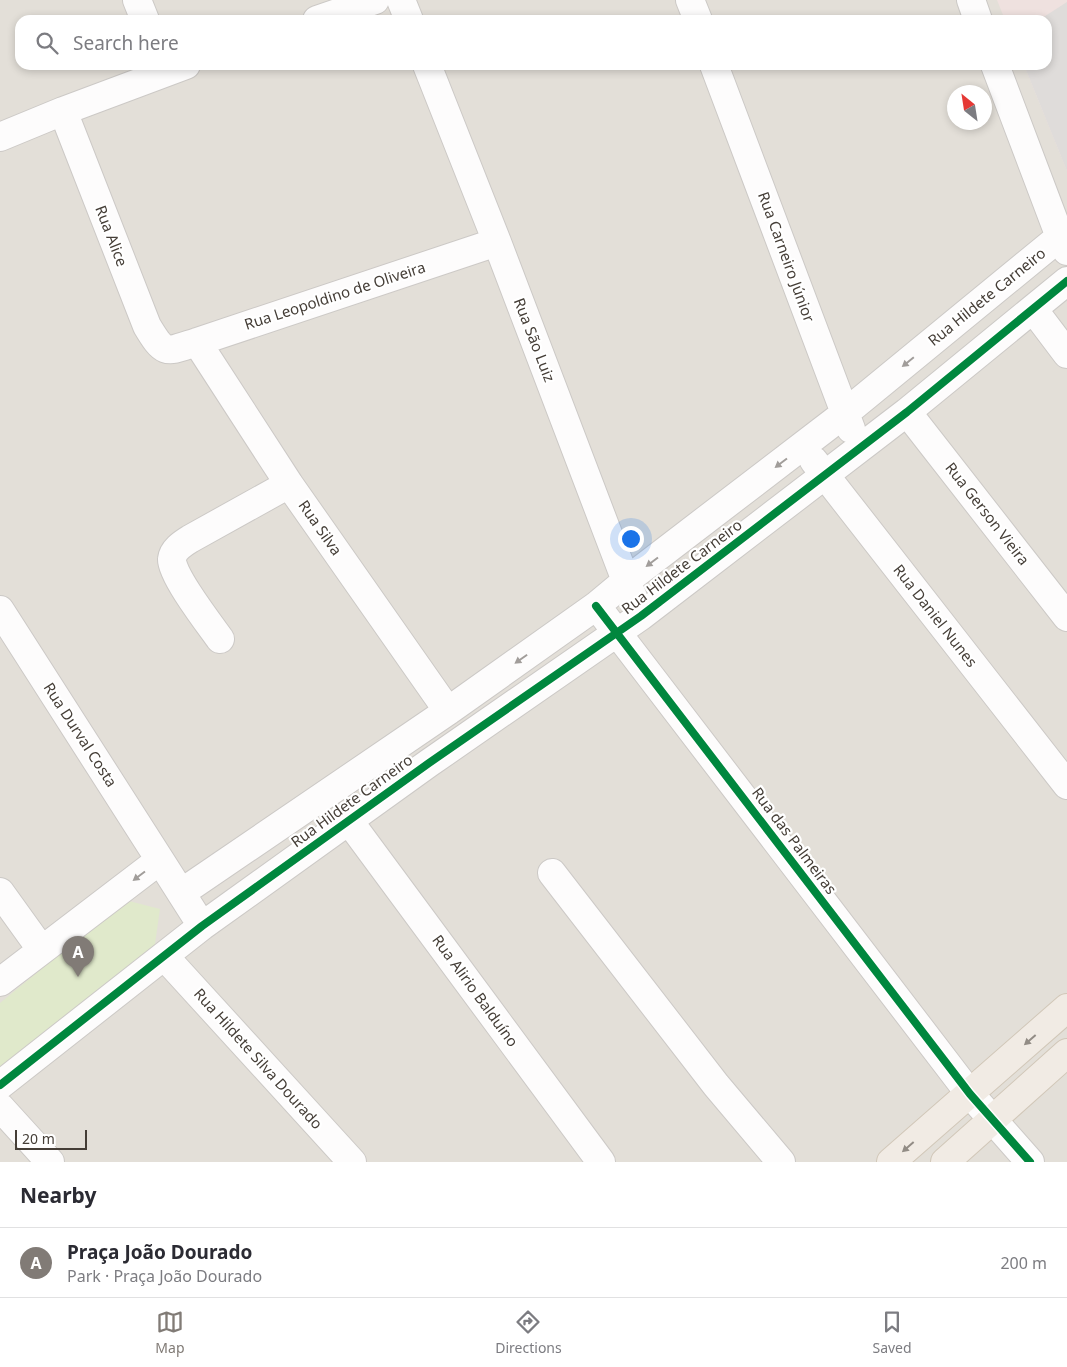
<!DOCTYPE html>
<html lang="en">
<head>
<meta charset="utf-8">
<style>
	:root { --surface:#fff; --page:#f7f7f7; --text:#2b2b33; --muted:#7c7c81; --line:#e1e1e2; --accent:#817b76 }
	body { margin:0; font-family:"Noto Sans",sans-serif; background:var(--page); color:var(--text) }
	.compass { position:absolute; left:947px; top:85px; width:45px; height:45px; border-radius:50%; background:var(--surface); box-shadow:0 2px 8px #0003; rotate:330deg }
	.scale { position:absolute; left:15px; bottom:12px; width:72px; box-sizing:border-box; padding-left:5px; border:2px solid #453e37; border-top:0; font-size:14px; line-height:18px; white-space:nowrap; color:#453e37; -webkit-text-stroke:4px #fff; paint-order:stroke }
	.you { position:absolute; left:630px; top:538px; width:18px; height:18px; margin:-12px; border:4px solid #fff; border-radius:50%; background:#1a73e8; box-shadow:0 0 0 8px #1a73e833 }
	.badge { display:grid; place-items:center; width:32px; height:32px; border-radius:50%; background:var(--accent); color:#fff; font-size:16px; font-weight:700 }
	.pin { position:absolute; translate:-50% -41px; filter:drop-shadow(0 1px 2px #0008) }
	.pin::after { content:''; position:absolute; top:26px; width:18px; height:15px; background:inherit; clip-path:polygon(0 0,100% 0,50% 100%) }
	.list { margin:0; padding:0; list-style:none }
	h2 { display:flex; justify-content:space-between; align-items:center; height:65px; margin:0; padding:0 20px; font-size:21px }
	h2 small { font-size:16px; font-weight:400; color:var(--muted) }
	.list li { display:grid; grid-template-columns:32px 1fr auto; gap:15px; align-items:center; box-sizing:border-box; height:70px; padding:0 20px; border-top:1px solid var(--line) }
	.list b { display:block; font-size:19px; white-space:nowrap }
	.list p { margin:0; font-size:16px; white-space:nowrap; color:var(--muted) }
	.list em { font-size:16px; font-style:normal; color:var(--muted) }
	.icon { flex:none; width:28px; height:28px; fill:none; stroke:currentColor; stroke-width:2; stroke-linecap:round; stroke-linejoin:round }
	.map { position:relative; flex:none; width:1067px; height:1162px; overflow:hidden }
	.search { position:absolute; background:var(--surface); box-shadow:0 2px 8px #0003; left:15px; right:15px; top:15px; height:55px; display:flex; align-items:center; gap:12px; box-sizing:border-box; padding:0 18px; border-radius:15px; color:var(--muted); font-size:19px }
	.sheet { height:135px; background:var(--surface) }
	nav { display:flex; justify-content:space-around; align-items:center; box-sizing:border-box; height:70px; border-top:1px solid var(--line); background:var(--surface); font-size:14px; color:var(--muted) }
	nav a { display:grid; justify-items:center; gap:2px }
	nav .on { color:var(--accent) }
	.map>svg:first-child { display:block }
</style>
</head>
<body>
<div class="map">
<svg width="1067" height="1162" viewBox="0 0 1067 1162">
	<rect width="100%" height="100%" fill="#f0edea"/>
	<path fill="#e3dfd8" fill-rule="evenodd" d="M0,0H1067V1162H0ZM20,20H1047V65H20ZM954,92H984V122H954Z"/>
	<path fill="#efe1df" d="M997,0H1067V171L1024,65H1047V20H1005Z"/>
	<path fill="#e0e9cb" d="M125,900L160,909L154,951L0,1073V1003Z"/>
	<path fill="#dfdcda" d="M1067,2V171L1024,65H1047V20H1039Z"/>
	<g fill="none" stroke-linecap="round" stroke-linejoin="round">
		<g stroke="#ccc9c6" stroke-width="30">
			<path id="minor" d="M137,0L145,20
				M401,0L409,20
				M690,0L698,20
				M971,0L978,20
				M317,20L375,0
				M427,65L497,242L626,581L633,597
				M714,65L851,429
				M995,65L1060,237L1067,251
				M63,111L147,326C165,356 166,352 197,342L497,242
				M0,137L63,111L186,65
				M1033,309L1067,354
				M197,342L289,484L448,711
				M907,412L1067,617
				M814,461L1067,785
				M0,610L160,860
				M605,617L970,1094L1030,1162
				M220,639C210,625 170,573 172,559C173,550 182,544 190,539L289,484
				M349,821L601,1162
				M552,873L716,1085L781,1162
				M0,892L41,949
				M181,893L448,711L596,606L626,581L844,414L1067,231
				M165,957L352,1162
				M0,982L160,860L202,926
				M0,1085L202,926L429,763L641,616L907,412L1067,281
				M0,1107L50,1162"/>
		</g>
		<g stroke="#d1c7b8" stroke-width="30">
			<path id="major" d="M891,1162L1067,1008
				M945,1162L1067,1053"/>
		</g>
		<use href="#minor" stroke="#fdfcfc" stroke-width="28"/>
		<use href="#major" stroke="#f1ebe4" stroke-width="28"/>
		<g stroke="#fff" stroke-width="11">
			<path id="cycleway" d="M596,606L970,1094L1030,1162
				M0,1085L202,926L429,763L641,616L907,412L1067,281"/>
		</g>
		<use href="#cycleway" stroke="#00873e" stroke-width="8"/>
	</g>
	<defs><path id="oneway-solid" d="M-6-.8H1V-3.2L6.5 0L1 3.2V.8H-6Z" transform="scale(1.25)"/></defs>
	<g fill="#a19d9a">
		<use href="#oneway-solid" transform="translate(908 362) rotate(141)"/>
		<use href="#oneway-solid" transform="translate(781 463) rotate(143)"/>
		<use href="#oneway-solid" transform="translate(652 562) rotate(143)"/>
		<use href="#oneway-solid" transform="translate(521 659) rotate(145)"/>
		<use href="#oneway-solid" transform="translate(139 876) rotate(143)"/>
	</g>
	<g fill="#928c85">
		<use href="#oneway-solid" transform="translate(1030 1040) rotate(139)"/>
		<use href="#oneway-solid" transform="translate(908 1147) rotate(139)"/>
	</g>
	<g text-anchor="middle" stroke-width="4.5" stroke-linejoin="round" paint-order="stroke">
		<g font-size="15" fill="#453e37" stroke="#fff">
			<text transform="translate(111 236) rotate(69)" y="5">Rua Alice</text>
			<text transform="translate(786 257) rotate(70)" y="5">Rua Carneiro Júnior</text>
			<text transform="translate(335 296) rotate(-18)" y="5">Rua Leopoldino de Oliveira</text>
			<text transform="translate(987 297) rotate(-39)" y="5">Rua Hildete Carneiro</text>
			<text transform="translate(534 340) rotate(69)" y="5">Rua São Luiz</text>
			<text transform="translate(987 514) rotate(52)" y="5">Rua Gerson Vieira</text>
			<text transform="translate(320 528) rotate(55)" y="5">Rua Silva</text>
			<text transform="translate(682 567) rotate(-37)" y="5">Rua Hildete Carneiro</text>
			<text transform="translate(935 616) rotate(52)" y="5">Rua Daniel Nunes</text>
			<text transform="translate(80 735) rotate(57)" y="5">Rua Durval Costa</text>
			<text transform="translate(352 801) rotate(-36)" y="5">Rua Hildete Carneiro</text>
			<text transform="translate(794 841) rotate(53)" y="5">Rua das Palmeiras</text>
			<text transform="translate(475 991) rotate(54)" y="5">Rua Alirio Balduíno</text>
			<text transform="translate(258 1059) rotate(48)" y="5">Rua Hildete Silva Dourado</text>
		</g>
	</g>
</svg>
<svg class="compass" viewBox="-18 -18 36 36"><path d="M0-13l5 13h-10z" fill="#e53935"/><path d="M0 13l5-13h-10z" fill="#7c7c81"/></svg>
<div class="scale">20 m</div>
<div class="you"></div>
<div class="pin badge" style="left:78px;top:977px">A</div>
<div class="search"><svg class="icon" aria-label="search" viewBox="0 0 24 24"><circle cx="10" cy="10" r="6"/><path d="M15 15l6 6"/></svg>Search here</div>
</div>
<section class="sheet">
<h2>Nearby<small></small></h2>
<ul class="list">
<li><span class="badge">A</span><div><b>Praça João Dourado</b><p>Park · Praça João Dourado</p></div><em>200 m</em></li>
</ul>
</section>
<nav>
<a class="on"><svg class="icon" aria-label="map" viewBox="0 0 24 24"><path d="M3 6l6-2 6 2 6-2v14l-6 2-6-2-6 2zM9 4v14M15 6v14"/></svg>Map</a>
<a><svg class="icon" aria-label="directions" viewBox="0 0 24 24"><path d="M12 3l9 9-9 9-9-9zM9 14v-3h6M13 9l2 2-2 2"/></svg>Directions</a>
<a><svg class="icon" aria-label="saved" viewBox="0 0 24 24"><path d="M7 4h10v16l-5-4-5 4z"/></svg>Saved</a>
</nav>
</body>
</html>
